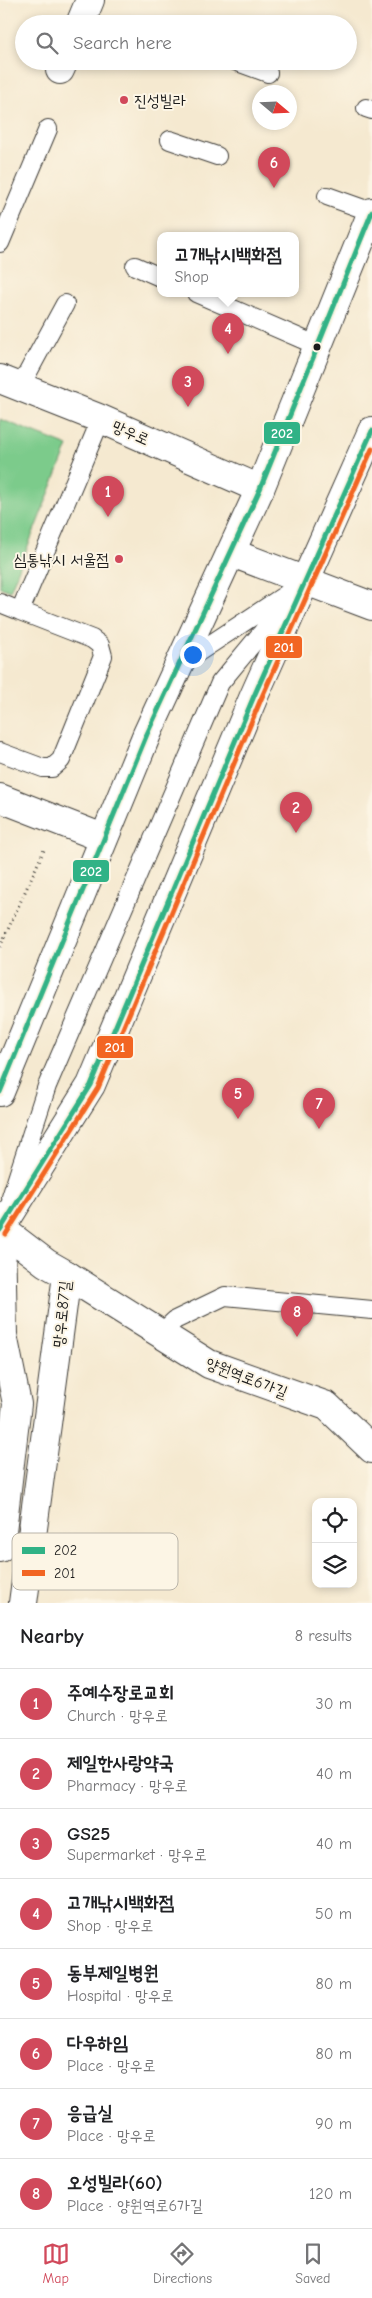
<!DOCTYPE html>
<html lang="en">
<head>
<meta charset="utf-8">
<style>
	:root { --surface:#fff; --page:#f6f6f6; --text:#202124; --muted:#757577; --line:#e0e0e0; --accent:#d1495b }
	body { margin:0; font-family:"Comic Neue","Poor Story",sans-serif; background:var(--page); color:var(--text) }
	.controls { position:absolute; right:15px; bottom:15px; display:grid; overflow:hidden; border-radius:10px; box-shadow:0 2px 8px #0003 }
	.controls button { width:45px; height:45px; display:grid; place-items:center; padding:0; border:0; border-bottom:1px solid var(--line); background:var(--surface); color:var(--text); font:25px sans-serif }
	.compass { position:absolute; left:252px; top:85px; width:45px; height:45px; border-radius:50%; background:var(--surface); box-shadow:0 2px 8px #0003; rotate:109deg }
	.you { position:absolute; left:192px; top:654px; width:18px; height:18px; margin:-12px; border:4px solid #fff; border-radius:50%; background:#1a73e8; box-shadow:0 0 0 8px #1a73e833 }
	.badge { display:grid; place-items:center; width:32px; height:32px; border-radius:50%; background:var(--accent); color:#fff; font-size:16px; font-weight:700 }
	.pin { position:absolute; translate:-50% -41px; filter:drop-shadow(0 1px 2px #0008) }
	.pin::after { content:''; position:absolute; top:26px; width:18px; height:15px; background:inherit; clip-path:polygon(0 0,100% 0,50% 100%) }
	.popup { position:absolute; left:157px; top:232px; width:142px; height:65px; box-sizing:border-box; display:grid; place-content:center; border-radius:10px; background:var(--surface); filter:drop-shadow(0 1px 4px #0005); font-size:16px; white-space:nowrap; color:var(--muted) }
	.popup b { font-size:19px; color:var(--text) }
	.popup::after { content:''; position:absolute; left:50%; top:100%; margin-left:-10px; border:10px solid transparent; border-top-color:var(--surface) }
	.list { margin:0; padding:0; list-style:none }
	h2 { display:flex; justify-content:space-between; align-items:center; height:65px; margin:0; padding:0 20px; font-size:21px }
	h2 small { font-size:16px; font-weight:400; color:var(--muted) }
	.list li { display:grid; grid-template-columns:32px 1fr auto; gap:15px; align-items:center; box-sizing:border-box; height:70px; padding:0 20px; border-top:1px solid var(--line) }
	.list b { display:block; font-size:19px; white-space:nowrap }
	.list p { margin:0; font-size:16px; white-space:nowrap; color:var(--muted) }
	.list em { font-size:16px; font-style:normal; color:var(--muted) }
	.icon { flex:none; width:28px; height:28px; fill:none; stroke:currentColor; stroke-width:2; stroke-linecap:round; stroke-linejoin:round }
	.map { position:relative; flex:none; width:372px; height:1603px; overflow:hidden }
	.search { position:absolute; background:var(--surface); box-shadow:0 2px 8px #0003; left:15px; right:15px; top:15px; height:55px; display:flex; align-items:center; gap:12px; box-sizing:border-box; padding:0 18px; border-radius:28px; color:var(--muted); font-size:19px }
	.sheet { height:625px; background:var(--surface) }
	nav { display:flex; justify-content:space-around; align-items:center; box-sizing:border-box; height:70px; border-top:1px solid var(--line); background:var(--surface); font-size:14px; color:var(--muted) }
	nav a { display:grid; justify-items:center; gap:2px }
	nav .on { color:var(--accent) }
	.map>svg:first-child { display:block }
</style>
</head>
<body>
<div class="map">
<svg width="372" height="1603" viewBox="0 0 372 1603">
	<rect width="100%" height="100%" fill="#fcf5e5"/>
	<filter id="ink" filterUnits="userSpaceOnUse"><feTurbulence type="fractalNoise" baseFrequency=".02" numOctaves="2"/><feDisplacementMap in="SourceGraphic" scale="10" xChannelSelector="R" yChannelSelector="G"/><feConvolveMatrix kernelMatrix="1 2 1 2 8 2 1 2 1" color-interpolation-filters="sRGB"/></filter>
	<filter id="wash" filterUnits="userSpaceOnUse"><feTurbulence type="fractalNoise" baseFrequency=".0096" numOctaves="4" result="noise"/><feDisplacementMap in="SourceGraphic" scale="20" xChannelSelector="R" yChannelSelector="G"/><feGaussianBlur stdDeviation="1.12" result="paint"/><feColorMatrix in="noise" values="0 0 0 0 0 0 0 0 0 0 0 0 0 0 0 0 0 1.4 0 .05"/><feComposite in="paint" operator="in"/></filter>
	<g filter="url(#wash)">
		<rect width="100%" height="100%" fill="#f5e9d0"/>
		<path fill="#7ccb8b" stroke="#4c7454" d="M0,419L68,446L10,591L0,587Z"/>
	</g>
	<g filter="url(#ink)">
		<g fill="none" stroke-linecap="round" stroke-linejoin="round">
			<g stroke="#3d3b37" stroke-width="20">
				<path id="service" d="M235,61L268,73
					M366,108L372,110
					M170,140L217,156
					M327,196L372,212
					M0,243L48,129
					M135,266L160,277
					M196,293L318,346
					M20,387L65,304
					M0,603L20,611
					M182,663L288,593
					M0,752L43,768H52L61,760L103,656L100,645L92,639L20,611L101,419
					M11,1197L47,1086L220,683L288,601
					M160,1334L175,1320L225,1296L372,1310"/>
			</g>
			<g stroke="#3d3b37" stroke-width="30">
				<path id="minor" d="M80,24L90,0
					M60,70L64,61
					M0,379L101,419L260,489
					M0,798L103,838
					M67,1275L209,1364L327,1406L372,1449"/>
			</g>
			<g stroke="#3d3b37" stroke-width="30">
				<path id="tertiary" d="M232,553L372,606
					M0,1228L46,1263L67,1275L23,1603
					M0,1548L17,1404L3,1335L1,1228"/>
			</g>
			<g stroke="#3d3b37" stroke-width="30">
				<path id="primary" d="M0,1092L147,734L260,489L372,212
					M0,1230L91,1085L254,696L372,431"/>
			</g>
			<path stroke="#3d3b37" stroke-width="3" stroke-dasharray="1 4" stroke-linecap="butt" d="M0,947L44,850"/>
			<use href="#service" stroke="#fff" stroke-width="18"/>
			<use href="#minor" stroke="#fff" stroke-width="28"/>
			<use href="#tertiary" stroke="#fff" stroke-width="28"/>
			<use href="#primary" stroke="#fff" stroke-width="28"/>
			<g stroke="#fcf5e5" stroke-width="9">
				<path id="bus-1" d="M0,1092L147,734L260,489L372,212
					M0,1230L91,1085L254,696L372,431"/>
			</g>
			<g stroke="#fcf5e5" stroke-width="9">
				<path id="bus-2" d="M6,1234L98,1088L261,699L372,449"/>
			</g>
			<use href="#bus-1" stroke="#30b286" stroke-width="5"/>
			<use href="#bus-2" stroke="#f26522" stroke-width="5"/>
		</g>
	</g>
	<g fill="#d1495b" stroke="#fcf5e5" stroke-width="2">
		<circle cx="124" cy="100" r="5"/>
		<circle cx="119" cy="559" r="5"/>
	</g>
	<circle fill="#1c1c1c" stroke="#fcf5e5" stroke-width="2" cx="317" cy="347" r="4.5"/>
	<g text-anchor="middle" stroke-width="4" stroke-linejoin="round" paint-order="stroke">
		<g font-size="16" fill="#1c1c1c" stroke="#fcf5e5" text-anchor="start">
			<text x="134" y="106">진성빌라</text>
			<text x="109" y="565" text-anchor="end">심통낚시 서울점</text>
		</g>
		<g font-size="16" fill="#1c1c1c" stroke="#fcf5e5">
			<text transform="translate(131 432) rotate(24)" y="6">망우로</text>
			<text transform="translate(61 1314) rotate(-84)" y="6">망우로87길</text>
			<text transform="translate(247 1377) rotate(21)" y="6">양원역로6가길</text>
		</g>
	</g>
	<rect x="12" y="1533" width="166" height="57" rx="8" fill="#fcf5e5" stroke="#b9b4a9" stroke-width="1"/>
	<rect x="22" y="1547" width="23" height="7" fill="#30b286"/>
	<rect x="22" y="1570" width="23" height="6" fill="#f26522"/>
	<g font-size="14" fill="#1c1c1c">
		<text x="54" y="1555">202</text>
		<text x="54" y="1578">201</text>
	</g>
	<g stroke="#fcf5e5" stroke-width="2">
		<rect x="263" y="421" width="38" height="24" rx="5" fill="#30b286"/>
		<rect x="265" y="635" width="38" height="24" rx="5" fill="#f26522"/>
		<rect x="72" y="859" width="38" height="24" rx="5" fill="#30b286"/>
		<rect x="96" y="1035" width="38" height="24" rx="5" fill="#f26522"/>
	</g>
	<g font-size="14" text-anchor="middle" font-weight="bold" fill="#fff">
		<text x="282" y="438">202</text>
		<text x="284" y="652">201</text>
		<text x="91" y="876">202</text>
		<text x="115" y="1052">201</text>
	</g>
</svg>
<div class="controls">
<button><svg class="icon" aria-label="locate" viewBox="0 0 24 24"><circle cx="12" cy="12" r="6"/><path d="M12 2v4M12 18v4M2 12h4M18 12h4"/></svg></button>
<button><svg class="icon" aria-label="layers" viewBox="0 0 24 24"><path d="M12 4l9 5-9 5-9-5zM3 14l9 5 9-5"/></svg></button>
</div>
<svg class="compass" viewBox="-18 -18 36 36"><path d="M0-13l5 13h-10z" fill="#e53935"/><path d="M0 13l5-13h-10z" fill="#757577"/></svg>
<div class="you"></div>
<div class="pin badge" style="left:108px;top:517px">1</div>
<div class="pin badge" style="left:296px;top:833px">2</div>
<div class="pin badge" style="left:188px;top:407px">3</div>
<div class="pin badge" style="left:228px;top:354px">4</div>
<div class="popup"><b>고개낚시백화점</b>Shop</div>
<div class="pin badge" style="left:238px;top:1119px">5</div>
<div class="pin badge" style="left:274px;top:188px">6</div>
<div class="pin badge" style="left:319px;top:1129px">7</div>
<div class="pin badge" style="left:297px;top:1337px">8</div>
<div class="search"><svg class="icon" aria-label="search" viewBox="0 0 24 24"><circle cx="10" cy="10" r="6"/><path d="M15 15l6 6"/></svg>Search here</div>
</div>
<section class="sheet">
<h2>Nearby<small>8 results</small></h2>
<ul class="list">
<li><span class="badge">1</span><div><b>주예수장로교회</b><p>Church · 망우로</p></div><em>30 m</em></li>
<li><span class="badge">2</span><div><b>제일한사랑약국</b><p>Pharmacy · 망우로</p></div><em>40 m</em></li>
<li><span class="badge">3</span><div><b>GS25</b><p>Supermarket · 망우로</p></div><em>40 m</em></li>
<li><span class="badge">4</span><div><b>고개낚시백화점</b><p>Shop · 망우로</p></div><em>50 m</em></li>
<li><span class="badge">5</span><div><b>동부제일병원</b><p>Hospital · 망우로</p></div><em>80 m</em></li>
<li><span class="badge">6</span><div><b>다우하임</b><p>Place · 망우로</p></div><em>80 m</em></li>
<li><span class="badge">7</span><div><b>응급실</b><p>Place · 망우로</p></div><em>90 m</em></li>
<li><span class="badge">8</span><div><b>오성빌라(60)</b><p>Place · 양원역로6가길</p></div><em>120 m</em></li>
</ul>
</section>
<nav>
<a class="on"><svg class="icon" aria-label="map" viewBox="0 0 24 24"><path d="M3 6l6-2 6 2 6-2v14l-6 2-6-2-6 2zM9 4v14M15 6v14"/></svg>Map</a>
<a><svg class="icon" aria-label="directions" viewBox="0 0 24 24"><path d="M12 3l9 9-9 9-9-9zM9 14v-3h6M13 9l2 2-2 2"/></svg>Directions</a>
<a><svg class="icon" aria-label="saved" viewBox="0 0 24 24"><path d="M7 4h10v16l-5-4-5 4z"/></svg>Saved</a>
</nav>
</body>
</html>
